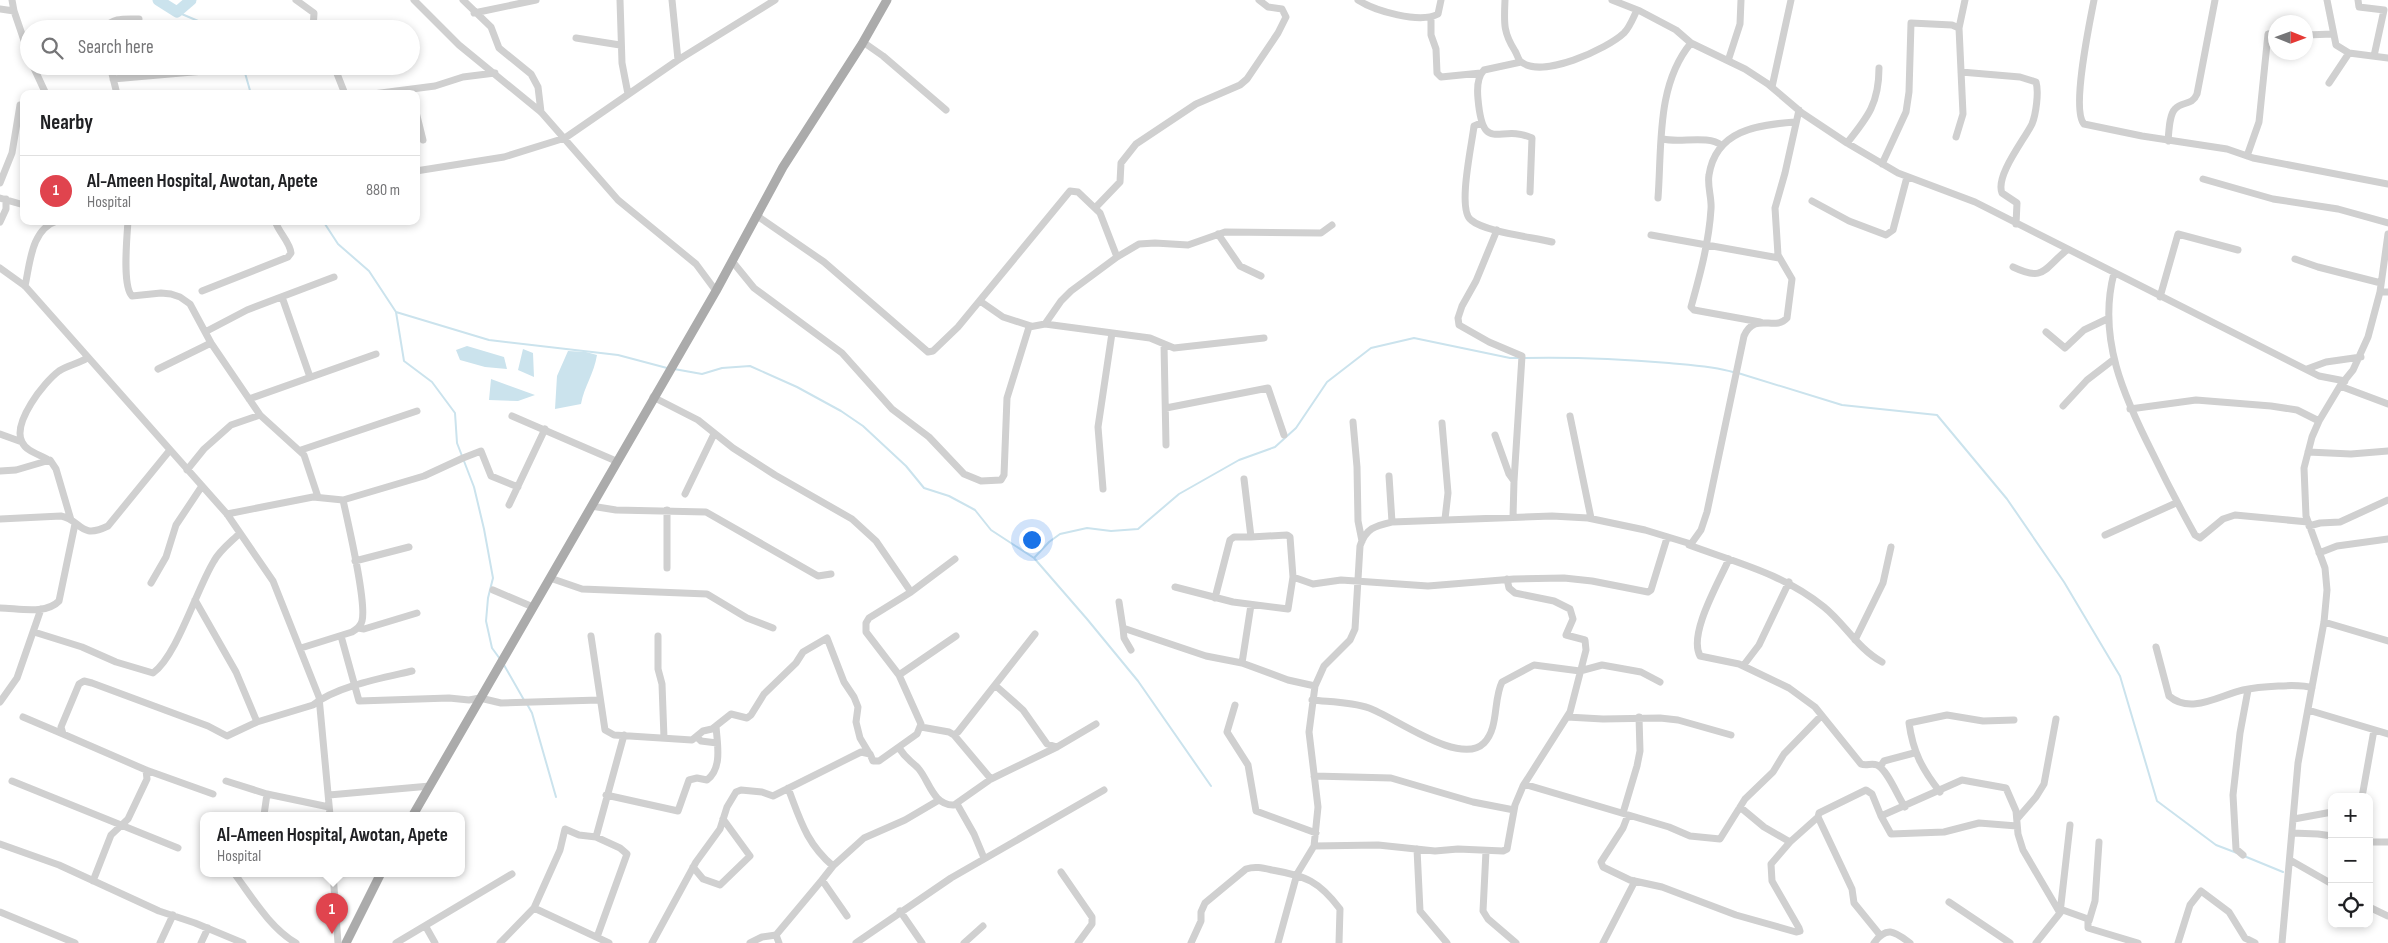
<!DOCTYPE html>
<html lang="en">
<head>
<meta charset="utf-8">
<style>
	:root { --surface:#fff; --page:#f6f6f6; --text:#202124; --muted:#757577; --line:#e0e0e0; --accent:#7c3aed }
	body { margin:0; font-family:"Sofia Sans Condensed",sans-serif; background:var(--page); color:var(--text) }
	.controls { position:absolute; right:15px; bottom:15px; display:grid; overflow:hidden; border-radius:10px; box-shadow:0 2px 8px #0003 }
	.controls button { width:45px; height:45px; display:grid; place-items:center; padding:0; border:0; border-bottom:1px solid var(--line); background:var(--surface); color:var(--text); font:25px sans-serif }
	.compass { position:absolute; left:2268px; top:15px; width:45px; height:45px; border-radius:50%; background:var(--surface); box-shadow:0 2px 8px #0003; rotate:91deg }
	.you { position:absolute; left:1031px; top:539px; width:18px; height:18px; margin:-12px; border:4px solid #fff; border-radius:50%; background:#1a73e8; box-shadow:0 0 0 8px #1a73e833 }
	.badge { display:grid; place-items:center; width:32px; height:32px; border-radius:50%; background:var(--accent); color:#fff; font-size:16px; font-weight:700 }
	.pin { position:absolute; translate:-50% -41px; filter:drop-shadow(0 1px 2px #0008) }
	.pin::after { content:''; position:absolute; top:26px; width:18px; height:15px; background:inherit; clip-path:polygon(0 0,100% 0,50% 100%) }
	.popup { position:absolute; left:200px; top:812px; width:265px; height:65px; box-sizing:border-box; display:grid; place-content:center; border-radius:10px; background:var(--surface); filter:drop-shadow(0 1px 4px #0005); font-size:16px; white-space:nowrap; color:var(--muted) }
	.popup b { font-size:19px; color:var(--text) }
	.popup::after { content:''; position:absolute; left:50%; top:100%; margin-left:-10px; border:10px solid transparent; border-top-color:var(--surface) }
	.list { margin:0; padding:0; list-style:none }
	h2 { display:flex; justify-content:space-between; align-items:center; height:65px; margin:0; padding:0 20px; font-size:21px }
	h2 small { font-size:16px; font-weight:400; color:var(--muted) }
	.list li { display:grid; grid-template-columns:32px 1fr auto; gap:15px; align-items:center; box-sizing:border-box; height:70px; padding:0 20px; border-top:1px solid var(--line) }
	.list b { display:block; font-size:19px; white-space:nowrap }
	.list p { margin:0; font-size:16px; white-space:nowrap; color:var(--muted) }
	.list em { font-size:16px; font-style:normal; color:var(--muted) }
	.icon { flex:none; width:28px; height:28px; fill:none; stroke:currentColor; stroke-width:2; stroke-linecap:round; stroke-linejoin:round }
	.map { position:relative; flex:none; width:2388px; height:943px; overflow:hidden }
	.search { position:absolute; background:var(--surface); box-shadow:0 2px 8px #0003; left:20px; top:20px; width:400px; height:55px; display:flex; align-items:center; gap:12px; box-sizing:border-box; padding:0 18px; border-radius:28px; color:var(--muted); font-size:19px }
	.panel { position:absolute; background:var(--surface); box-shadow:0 2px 8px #0003; left:20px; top:90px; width:400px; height:135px; border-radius:10px }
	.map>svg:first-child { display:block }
</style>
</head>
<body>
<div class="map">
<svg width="2388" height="943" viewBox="0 0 2388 943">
	<rect width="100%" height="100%" fill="#fff"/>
	<path fill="#cbe3ed" d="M467,346L504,357L507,369L485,367L460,360L456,350Z
		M523,349L533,353L534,377L518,370Z
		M568,351L586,352L597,355C594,374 584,387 581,404L555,409L557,376Z
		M491,379L535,395L518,401L489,400Z"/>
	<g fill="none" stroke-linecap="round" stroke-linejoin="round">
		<path stroke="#cbe3ed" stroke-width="2" d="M177,12L217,29
			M243,66L251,94
			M323,221L338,244L369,271L396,312L404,361L432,382L455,413L457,443L474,487L484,529L493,578L488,598L486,621L492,648L500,659
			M396,312L489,340L618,355L667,368
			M1524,358C1573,357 1621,359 1669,363C1691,365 1713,366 1733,372
			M674,369L702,374L722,368L750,366L797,387L841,411L863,426L906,466L924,488L949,496L975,510L991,530L1034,558L1087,619L1138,681L1211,786
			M1738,373L1842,405L1937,415L2007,499L2064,582L2120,676L2157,801L2216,845L2237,853
			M1034,558L1049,542L1060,534L1087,528L1111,531L1138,529L1179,494L1239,460L1275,447L1296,428L1327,382L1371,348L1414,338L1510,358H1519
			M504,665L524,700
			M527,704L532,713L556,797
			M2244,856L2283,872"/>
		<path stroke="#cbe3ed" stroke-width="11" d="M158,0L177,12L191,0"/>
		<path stroke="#d0d0d0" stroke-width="7" d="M12,0L14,11
			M296,0L314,13L313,29
			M414,0L459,45L541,112L618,200L696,264L716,291
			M463,0L491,27L499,48L531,74L538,87L541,112
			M620,0L622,63L628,94
			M672,0L678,60
			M1358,0C1375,11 1420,24 1438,14L1441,0
			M1505,0C1504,23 1503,32 1515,51C1517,54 1518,59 1520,61C1541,80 1607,49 1624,33C1630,27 1633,18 1637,10
			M1612,0L1640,11L1676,30L1691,43L1745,69L1768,84L1802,113L1847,143L1898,173L1975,202L2319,376L2345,381
			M2094,0C2090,21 2071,110 2084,124L2142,136L2227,149L2253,158L2388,184
			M2327,0L2336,45L2349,53L2388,58
			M2358,0L2359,7L2384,10L2374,56
			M0,9L14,11L29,55
			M474,13L536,0
			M1431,18V35L1436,49L1437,73L1441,77L1481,73
			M1959,28L1965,0
			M103,29C114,17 124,19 139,19
			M2306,35L2333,34
			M576,38L620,45
			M863,42L883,56L946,110
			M1728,61L1740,24L1741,0
			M1521,62L1484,70C1477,77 1477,89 1478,99C1483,156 1499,123 1532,138L1530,192
			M33,66L46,94
			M110,66L117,94
			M334,66L345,94
			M1961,72L2020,77L2036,82C2039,92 2036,114 2032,124C2024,140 1995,176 2002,193L2017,203L2016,224
			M113,79L204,71
			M2329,83L2349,53
			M1772,87L1791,0
			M373,94L435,86L463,77L495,73
			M416,112L423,140
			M1481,123L1474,126C1472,144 1457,210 1471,220C1485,232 1532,237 1552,242
			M1663,139C1679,143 1709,135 1721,145
			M2168,141C2169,132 2169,115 2175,109C2182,101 2192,106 2197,94L2215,0
			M1847,143C1868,117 1879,103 1879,68
			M2247,156L2259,122L2268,34L2276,33
			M1882,164L1906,112L1909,92L1911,23L1952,25L1959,28L1963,114L1956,137
			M416,171L504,157L565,138L678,60L775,0
			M2203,179L2273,199L2338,209L2388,223
			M0,183L12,153L20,105
			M0,198L24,205
			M1658,198C1662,146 1656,85 1691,43
			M1812,201L1849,221L1886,235L1893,230L1907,177
			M1096,207L1120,182L1121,163L1136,144L1196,104L1240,85L1247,79L1278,33L1286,17L1282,9L1268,7L1259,0
			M756,215L824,262L928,352L933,351L958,327L1070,191L1078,192L1100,213L1117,257
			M128,221C127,237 122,286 132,296L161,293L171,294L180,297L190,304L211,343L260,415L304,455L318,497
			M0,222L6,209V199
			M1497,230L1476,281L1462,306L1458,318L1459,325L1489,342L1522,356L1514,481
			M1218,234L1240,266L1261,276
			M1651,235L1779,258
			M2295,259L2318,267L2381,283
			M732,261L754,288L842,353L892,409L929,437L964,474L981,481L1001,480L1004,475L1007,398L1029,327L1045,324L1061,301L1071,291L1117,257L1139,244L1155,243L1188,245L1225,232L1321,233L1332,225
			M2013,267C2045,282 2043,269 2067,250
			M0,268L25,286L227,514L273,581L319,697L330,815
			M2114,273C2097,338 2124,397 2153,454C2166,481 2180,508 2195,535L2200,538L2223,519L2235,515L2308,522
			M25,286C30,264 31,229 57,221
			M202,291L288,257L291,253C290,242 279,233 275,221
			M2380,292H2388
			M282,297L310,377
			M2160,297L2178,234L2238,250
			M980,301L1003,317L1031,326
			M1760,322L1694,310L1691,307C1700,275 1709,242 1711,209C1712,198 1707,186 1709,175C1716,130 1757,125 1795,122
			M1045,324L1150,338L1174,348L1264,338
			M205,332L247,310L334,277
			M2046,332L2065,348L2084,330L2107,319
			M1164,344L1166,445
			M158,369L211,343
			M2307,369L2326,362L2361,357
			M2340,386L2388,404
			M249,399L376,354
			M2063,406L2087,380L2113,360
			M1166,408L1268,388L1284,435
			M2130,409L2196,400L2271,406L2297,410L2319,421
			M512,416L616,461
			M1570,416L1591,518
			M1353,422L1357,467L1358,521L1362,541
			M1442,423L1448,493L1445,519
			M0,434L22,442
			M1495,435L1509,474L1514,481L1513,517
			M301,450L417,411
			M2308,452L2351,454L2388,451
			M47,459C38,454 26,451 22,442C12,423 44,382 59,371C68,365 78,364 87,358
			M187,470L204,449L231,425L260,415
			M0,471L16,470L50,460L56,469L71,520
			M1389,476L1392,522
			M1103,489L1098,427L1112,333
			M685,494L714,434
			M509,505L545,429
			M591,506L616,510L706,512L818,576L831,574
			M227,514L313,497L343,500L424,476L463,458L481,451L491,476L518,487
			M0,519L61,516C82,520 79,540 108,526L170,450
			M2309,526L2320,523L2340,522L2388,500
			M2105,535L2176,503
			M1689,545C1737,563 1782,573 1824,607C1845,624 1858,649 1882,662
			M2319,553L2337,546L2388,539
			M1729,559C1719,582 1688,634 1700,656L1739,664L1789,688L1815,707L1861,764C1866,766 1872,763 1877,765C1887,769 1898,797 1905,807
			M355,561L409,547
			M667,568V510
			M1293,577L1313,584L1341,580L1428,586L1514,579L1564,578L1592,581L1648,592L1651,590L1667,538
			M550,578L582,589L707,594L747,618L773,628
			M151,583L166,557L176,525L202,486
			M1175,587L1233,602L1288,609L1293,577L1290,537L1287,535L1251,537L1244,479
			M493,590L533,607
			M911,592L955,559
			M1215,598L1230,540L1234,537H1251
			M195,600L236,672L257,722
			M1119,602L1123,628
			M0,608C17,608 46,615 59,601L75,524
			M2324,622L2388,641
			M358,628L364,629L417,613
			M34,632L82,647L116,662L153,673C177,656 197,588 214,561C220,550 231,542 240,533
			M341,636L359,701L449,698L469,700L480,698L501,703L599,700
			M591,636L605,730L614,735L692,740L703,731L712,729L731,714L747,718L751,715L764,694L796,663L803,652L827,638L844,682L854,697L858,707L856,722L860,738L869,753
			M658,636V669L662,684L664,738
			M1855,640L1883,583L1891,547
			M2156,647L2169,696C2191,715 2220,695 2243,690C2257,687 2300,683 2312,688
			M301,648L352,632C357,629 361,626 362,621C367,603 348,523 343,500
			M1131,650L1124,638L1123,628L1206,656L1242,663L1288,680L1315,686
			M1242,663L1251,605
			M1743,666L1759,645L1789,582
			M899,675L956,636
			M996,686L1023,710L1047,744L1057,747
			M1312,700C1330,702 1351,702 1369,708C1393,716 1460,767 1484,743C1499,728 1493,700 1502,682L1534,665L1580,671L1602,665L1641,672L1660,682
			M0,702L17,678L41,609
			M1235,705L1227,732L1248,765L1256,811L1316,833
			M2308,710L2388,734
			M23,717L63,734
			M1567,717L1603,719L1660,718L1678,720L1731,735
			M921,727L949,732L954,735L958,732L1035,634
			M954,735L991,779
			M697,737L701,741L717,743
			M899,748C906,759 910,760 918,768C929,780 933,806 954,805L991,779L1057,747L1096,724
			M1880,767L1884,761L1914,753
			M1314,776L1391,778L1473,802L1514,810
			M12,781L178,848
			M226,781L267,794L329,807
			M1524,784L1669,827L1690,836L1720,839L1745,799L1773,772L1784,754L1821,716
			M788,788C800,819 806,843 833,866
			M1940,792C1922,769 1913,752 1909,723L1947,715L1983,721L2014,720
			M213,794L146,770L63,734L61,727L79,684L84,681L92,683L208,726L227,736L257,722L313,705C337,686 382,678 412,671
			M329,795L430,786
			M606,795L678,811L689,780L697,778L707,780C723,768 717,743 716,726
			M2362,797L2374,730
			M957,804L974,834L984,858
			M1740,807L1764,827L1790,842
			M1623,813L1637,766L1640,751L1639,717
			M264,815L267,794
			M1628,815L1623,828L1601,862L1603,867L1630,880L1662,887L1736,915L1796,932L1800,931L1799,928L1772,881L1771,864L1790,842L1818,817
			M1881,816L1891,834L1944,832L1979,823L2017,826
			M2017,819L2036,797L2044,784L2056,719
			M2294,819L2332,812
			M2292,833L2318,834L2332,836
			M596,837L624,735
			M2369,842H2388
			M0,844L59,865L159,911L195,923L243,943
			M1314,846L1378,845L1435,851L1458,849L1503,851L1507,849L1515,805L1523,786L1570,712L1586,650L1585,640L1566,635L1573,619L1570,609L1554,601L1515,593L1509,588L1507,579
			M1417,849L1420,911L1447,943
			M1486,851L1483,911L1488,919L1516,943
			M2243,855L2236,849L2233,795L2240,733L2248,690
			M2290,860L2332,884
			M693,867L703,879L720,885L750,856L723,819
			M1061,872L1092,917V924L1078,943
			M234,873C252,897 270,928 296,943
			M333,873L338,943
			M93,881L111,835L128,819L147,779L146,770
			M1949,902L2010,943
			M2369,907L2388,916
			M534,908L560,850L565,829L579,835L596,837L620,848L627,854L597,937
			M2060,909L2088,919V928L2138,943
			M900,911L922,943
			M0,912L75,943
			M847,916L822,880L833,866L864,838L905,820L939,800
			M2089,921L2095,901L2099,842
			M426,927L435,943
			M1880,935L1854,903L1852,889L1818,817L1819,813L1866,790L1872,794L1881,816L1962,780L2006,788L2016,811L2018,834L2023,850L2060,913
			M160,943L173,915
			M201,943L208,928
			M396,943L512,874
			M500,943L534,908L609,943
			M652,943L696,862L720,829L727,807L736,792L741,790L762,792L773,796L861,752L870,754L873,761H879L917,734L921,724L899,675L866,632V623L869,618L911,592L876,541L852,519L775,475L733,448L698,420L653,397
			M750,943L762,937L776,935
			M779,943L776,935L822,880
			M856,943L951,878L1104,790
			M964,943L983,926
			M1191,943L1201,921V912L1205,903L1246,869C1255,866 1263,868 1272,870C1306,876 1319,881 1340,909L1339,943
			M1278,943L1297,874L1314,846L1318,807L1309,732L1315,686L1324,666L1350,640L1355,629L1360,546C1366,528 1375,526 1392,522L1552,516L1588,518L1645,530L1691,544L1701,530L1707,512L1744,336C1755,311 1775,332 1787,318L1792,279L1778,255L1775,208L1785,173L1799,110
			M1603,943L1635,881
			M1874,943C1887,925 1895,932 1910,943
			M2036,943L2060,913L2070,825
			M2178,943L2190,905L2201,891L2229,912L2245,938L2255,943
			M2282,943L2298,763L2324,622L2327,590L2325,568L2306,516L2304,468L2312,437L2319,421L2340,386L2353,370L2368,337L2380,292L2388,234"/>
		<path stroke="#ababab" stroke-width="9" d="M413,815L716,291L783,167L862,44L887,0
			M346,943L381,873"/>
	</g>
</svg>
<div class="controls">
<button>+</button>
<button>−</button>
<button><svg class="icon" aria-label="locate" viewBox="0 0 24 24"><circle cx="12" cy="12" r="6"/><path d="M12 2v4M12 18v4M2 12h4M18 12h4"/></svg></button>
</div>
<svg class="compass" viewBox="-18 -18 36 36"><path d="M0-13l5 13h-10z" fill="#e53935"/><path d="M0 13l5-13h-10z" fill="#757577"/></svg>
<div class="you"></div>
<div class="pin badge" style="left:332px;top:934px;background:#e0444e">1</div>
<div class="popup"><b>Al-Ameen Hospital, Awotan, Apete</b>Hospital</div>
<div class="search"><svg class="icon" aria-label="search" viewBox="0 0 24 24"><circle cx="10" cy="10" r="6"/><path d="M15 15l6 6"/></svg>Search here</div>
<section class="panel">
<h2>Nearby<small></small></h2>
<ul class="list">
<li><span class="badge" style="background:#e0444e">1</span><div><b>Al-Ameen Hospital, Awotan, Apete</b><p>Hospital</p></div><em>880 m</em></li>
</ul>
</section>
</div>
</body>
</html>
